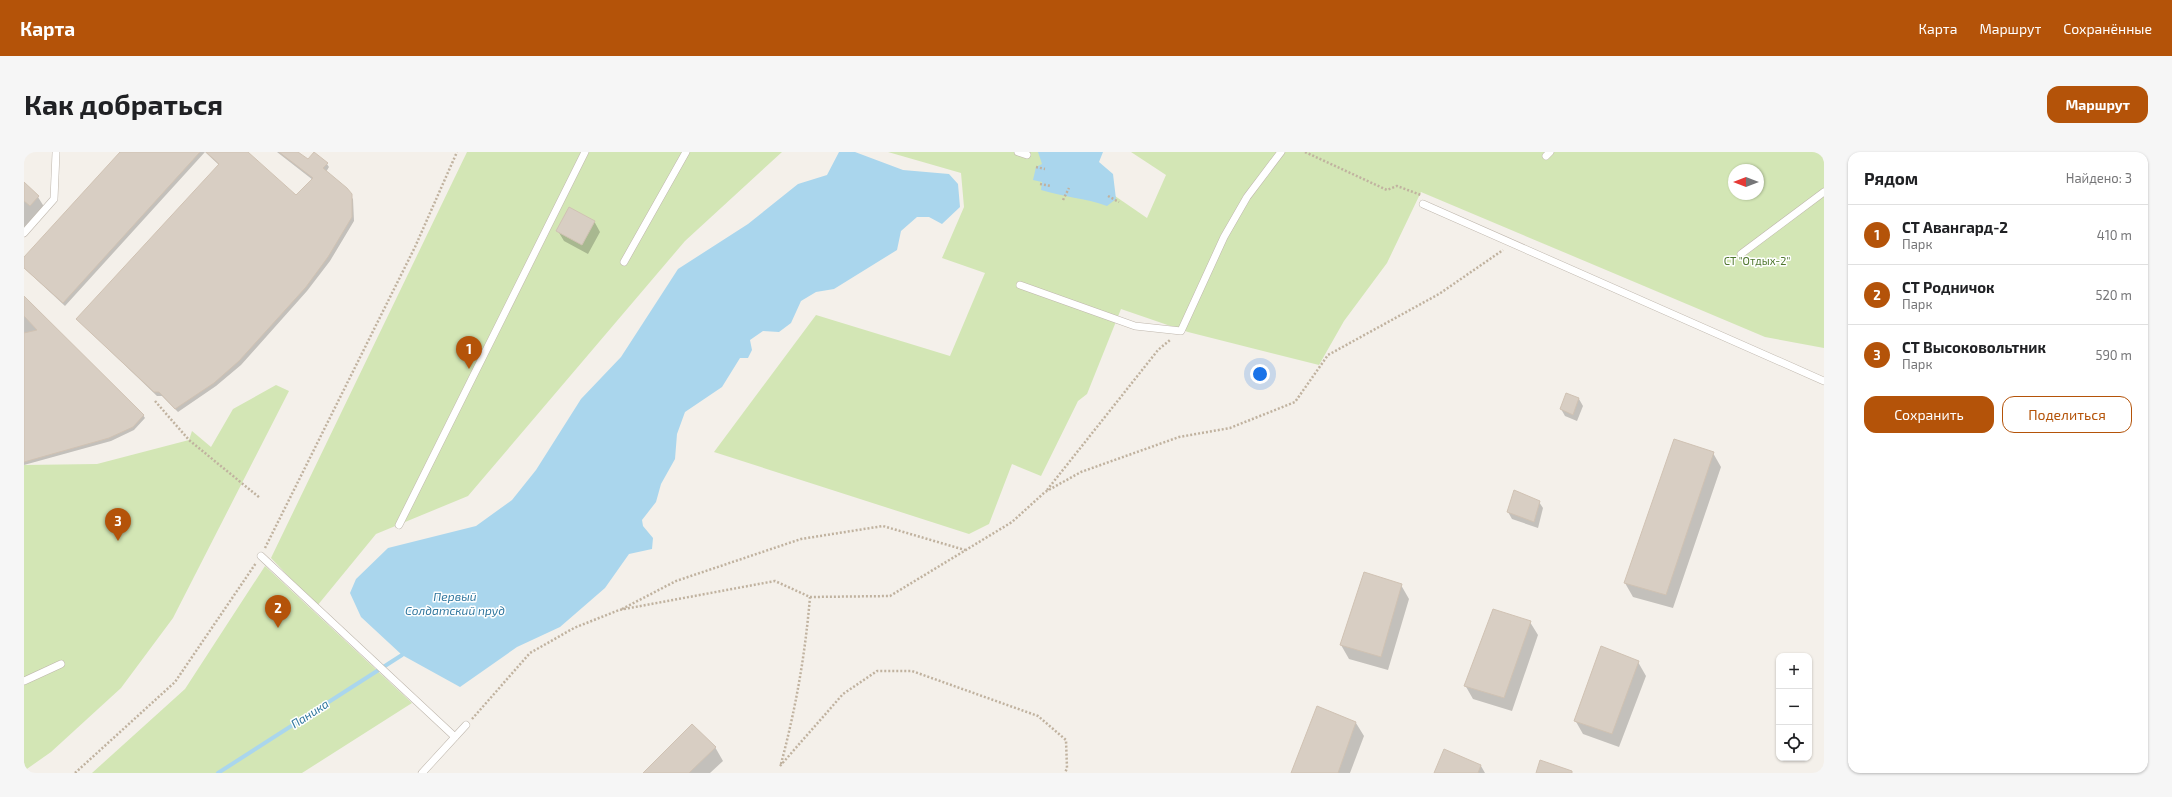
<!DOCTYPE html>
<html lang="ru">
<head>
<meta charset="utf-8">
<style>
	:root { --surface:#fff; --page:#f6f6f6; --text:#202124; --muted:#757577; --line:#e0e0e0; --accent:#b45309 }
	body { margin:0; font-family:"Exo 2",sans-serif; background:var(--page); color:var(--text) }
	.controls { position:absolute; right:12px; bottom:12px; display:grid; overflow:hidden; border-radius:8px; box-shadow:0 1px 3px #0004 }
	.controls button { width:36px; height:36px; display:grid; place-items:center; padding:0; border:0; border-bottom:1px solid var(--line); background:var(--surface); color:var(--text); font:20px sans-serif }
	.compass { position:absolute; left:1704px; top:12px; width:36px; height:36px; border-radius:50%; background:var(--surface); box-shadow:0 1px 3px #0004; rotate:270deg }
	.you { position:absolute; left:1236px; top:222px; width:14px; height:14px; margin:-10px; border:3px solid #fff; border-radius:50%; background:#1a73e8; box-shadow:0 0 0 6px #1a73e833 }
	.badge { display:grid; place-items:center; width:26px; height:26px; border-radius:50%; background:var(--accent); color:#fff; font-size:13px; font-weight:700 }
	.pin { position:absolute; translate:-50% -33px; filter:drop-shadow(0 1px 2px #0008) }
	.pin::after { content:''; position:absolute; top:21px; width:14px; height:12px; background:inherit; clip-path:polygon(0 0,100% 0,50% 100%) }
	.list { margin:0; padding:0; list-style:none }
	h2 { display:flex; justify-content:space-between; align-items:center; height:52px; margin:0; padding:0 16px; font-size:17px }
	h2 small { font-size:13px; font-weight:400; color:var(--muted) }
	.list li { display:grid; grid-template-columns:26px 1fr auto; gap:12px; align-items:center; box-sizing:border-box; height:60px; padding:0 16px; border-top:1px solid var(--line) }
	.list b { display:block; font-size:15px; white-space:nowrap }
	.list p { margin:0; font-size:13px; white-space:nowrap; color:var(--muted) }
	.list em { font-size:13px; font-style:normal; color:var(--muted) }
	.actions { display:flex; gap:8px; padding:12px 16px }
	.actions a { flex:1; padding:9px 0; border:1px solid var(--accent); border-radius:12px; text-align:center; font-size:14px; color:var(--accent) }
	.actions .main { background:var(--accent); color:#fff }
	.icon { flex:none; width:22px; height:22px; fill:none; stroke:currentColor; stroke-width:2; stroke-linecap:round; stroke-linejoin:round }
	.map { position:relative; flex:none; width:1800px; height:621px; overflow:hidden; border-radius:12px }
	header { display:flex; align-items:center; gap:24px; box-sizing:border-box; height:56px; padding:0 20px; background:var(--accent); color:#fff }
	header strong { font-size:19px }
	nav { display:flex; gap:22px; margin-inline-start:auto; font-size:14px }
	.intro { display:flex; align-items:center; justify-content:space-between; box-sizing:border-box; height:96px; padding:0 24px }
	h1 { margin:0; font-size:28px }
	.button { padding:10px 18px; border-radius:12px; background:var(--accent); color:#fff; font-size:14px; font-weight:700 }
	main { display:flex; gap:24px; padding:0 24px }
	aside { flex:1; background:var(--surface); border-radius:12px; box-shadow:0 1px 3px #0004 }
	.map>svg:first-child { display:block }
</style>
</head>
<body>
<header>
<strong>Карта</strong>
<nav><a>Карта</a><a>Маршрут</a><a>Сохранённые</a></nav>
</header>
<div class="intro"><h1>Как добраться</h1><a class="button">Маршрут</a></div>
<main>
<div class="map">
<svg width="1800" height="621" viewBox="0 0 1800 621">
	<rect width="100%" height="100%" fill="#f4f0ea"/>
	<path fill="#d3e6b5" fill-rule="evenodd" d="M443,0H758L661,89L444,344L352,382L293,454L247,406Z
		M864,0H1027L1123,66L1142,23L1107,0H1800V196L1741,185L1397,40L1363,111L1320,169L1295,213L1164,180L1097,157L1063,242L1054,249L1017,324L988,312L965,372L945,382L690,300L792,163L926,204L961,121L918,106L940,55L937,21ZM1710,18H1734V42H1710Z
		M252,233L265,239L149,466L97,536L27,600L0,619V313L73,312L165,288L168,279L187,295L209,257Z
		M241,414L388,551L278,621H68L161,537Z"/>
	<path fill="#aad6ed" d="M815,0H831L879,18L925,22L934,32L936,55L918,72L905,65H893L877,79L873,98L810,137L792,140L777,149L767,171L755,180L739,179L726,188L728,198L724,206H716L698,235L661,260L653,282L651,307L637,332L632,350L618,368L619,374L629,386L628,397L605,402L581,436L536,475L493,495L436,535L378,503L337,465L326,441L332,427L364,396L452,374L488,348L512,318L557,247L597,205L654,117L724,72L774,32L803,23Z
		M1014,0H1079L1075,10L1089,22L1092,47L1083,54C1061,46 1039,45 1017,38L1018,30L1009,28L1012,15L1018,12Z"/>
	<path fill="#0003" d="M97,0H223L272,45L289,28L253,0H273L284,8L303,12L305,15L302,20L329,47L330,69L306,109L283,139L217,213L192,234L154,260L138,244H133L56,170L195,13L181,0L41,154L0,116V106Z
		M0,32L14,45L22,58L0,79Z
		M570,69L576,80L564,102L540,89L534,79Z
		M0,146L119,263L121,266L110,278L87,289L0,313Z
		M1555,247L1559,254L1553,269L1541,264L1537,257Z
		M1689,301L1697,315L1649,456L1609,445L1601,431Z
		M1515,350L1519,356L1514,376L1488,367L1484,360Z
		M1377,433L1385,447L1364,518L1325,507L1317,493Z
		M1506,470L1514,483L1488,559L1449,547L1441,533Z
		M1614,510L1622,524L1595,595L1559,582L1551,568Z
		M1332,571L1340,584L1326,621H1268Z
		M691,595L699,609L686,621H620Z
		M1457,614L1461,621H1411Z"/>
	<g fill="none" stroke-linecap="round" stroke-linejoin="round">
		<path stroke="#aad6ed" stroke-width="4" d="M194,621L378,503"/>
	</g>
	<path fill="#d8cec3" stroke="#d0c2b3" d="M96,0H176L39,151L0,116V105Z
		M182,0H224L272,43L289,26L255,0H274L284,7L290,0L304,11L299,16L323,36L328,42V65L304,105L282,135L215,209L190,231L151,257L135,240H130L52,167L195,12Z
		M0,30L15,44L6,54L0,49Z
		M545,55L571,69L558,93L532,79Z
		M0,144L120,263L109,275L85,286L0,310V181L13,178L0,164Z
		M1542,241L1555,246L1549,263L1536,257Z
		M1650,287L1690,300L1642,443L1600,431Z
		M1490,338L1516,349L1510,370L1483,360Z
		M1340,420L1378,432L1357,505L1316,493Z
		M1469,457L1507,469L1480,546L1440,534Z
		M1577,494L1615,509L1588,582L1550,569Z
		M1293,554L1332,570L1314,621H1267Z
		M668,572L692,595L665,621H619Z
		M1420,597L1457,613L1454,621H1410Z
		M1516,608L1548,619V621H1512Z"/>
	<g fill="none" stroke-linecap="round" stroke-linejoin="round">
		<g stroke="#bfb7ad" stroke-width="8">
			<path id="service" d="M994,0L1003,3
				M1522,4L1526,0
				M1399,52L1800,229
				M0,81L30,47L32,1
				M1717,102L1800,40
				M600,110L662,0
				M996,133L1111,174L1157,179L1200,85L1223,45L1257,0
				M375,373L561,0
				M237,404L431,585
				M0,529L37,512
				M398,621L442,573"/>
		</g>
		<path stroke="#c0b29f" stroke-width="2.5" stroke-dasharray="2 2" stroke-linecap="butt" d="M1281,0L1363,38L1373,34L1397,43
			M1012,15L1021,17
			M1016,32L1027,34
			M1084,44L1095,50
			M1039,48L1045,36
			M131,249L165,288L236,346
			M1023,338L1134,198L1146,188
			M241,396L391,95L433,0
			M598,457L652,429L777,387L859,374L941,398
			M448,567L506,501L550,476L595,458L751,429L786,445L866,444L988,370L1021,340L1057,320L1155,285L1206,276L1271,250L1304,203L1415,142L1479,98
			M757,612C772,555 781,504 786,445
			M756,614L819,542L853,519H888L1014,564L1042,588L1043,616L1041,621
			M51,621L151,530L232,411"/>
		<use href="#service" stroke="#fff" stroke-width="7"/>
	</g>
	<g text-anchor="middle" stroke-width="3" stroke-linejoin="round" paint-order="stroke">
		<g font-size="11" fill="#4f772e" stroke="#fff">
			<text x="1733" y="113">СТ "Отдых-2"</text>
		</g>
		<g font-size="12" font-style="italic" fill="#32789f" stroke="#fff">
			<text x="431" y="449">Первый<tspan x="431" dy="14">Солдатский пруд</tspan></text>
			<text transform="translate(286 562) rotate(-33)" y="4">Паника</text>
		</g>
	</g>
</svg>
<div class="controls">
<button>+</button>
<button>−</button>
<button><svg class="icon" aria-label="locate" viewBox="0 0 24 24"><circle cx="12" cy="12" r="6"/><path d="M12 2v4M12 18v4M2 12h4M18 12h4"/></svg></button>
</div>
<svg class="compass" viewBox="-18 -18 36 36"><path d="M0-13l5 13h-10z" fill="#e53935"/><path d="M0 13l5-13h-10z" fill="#757577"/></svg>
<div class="you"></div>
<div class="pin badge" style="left:445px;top:217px">1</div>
<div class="pin badge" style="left:254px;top:476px">2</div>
<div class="pin badge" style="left:94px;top:389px">3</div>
</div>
<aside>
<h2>Рядом<small>Найдено: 3</small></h2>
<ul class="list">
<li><span class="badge">1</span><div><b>СТ Авангард-2</b><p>Парк</p></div><em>410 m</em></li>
<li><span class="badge">2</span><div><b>СТ Родничок</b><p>Парк</p></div><em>520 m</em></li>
<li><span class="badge">3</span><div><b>СТ Высоковольтник</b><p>Парк</p></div><em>590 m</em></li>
</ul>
<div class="actions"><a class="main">Сохранить</a><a>Поделиться</a></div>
</aside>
</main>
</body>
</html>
